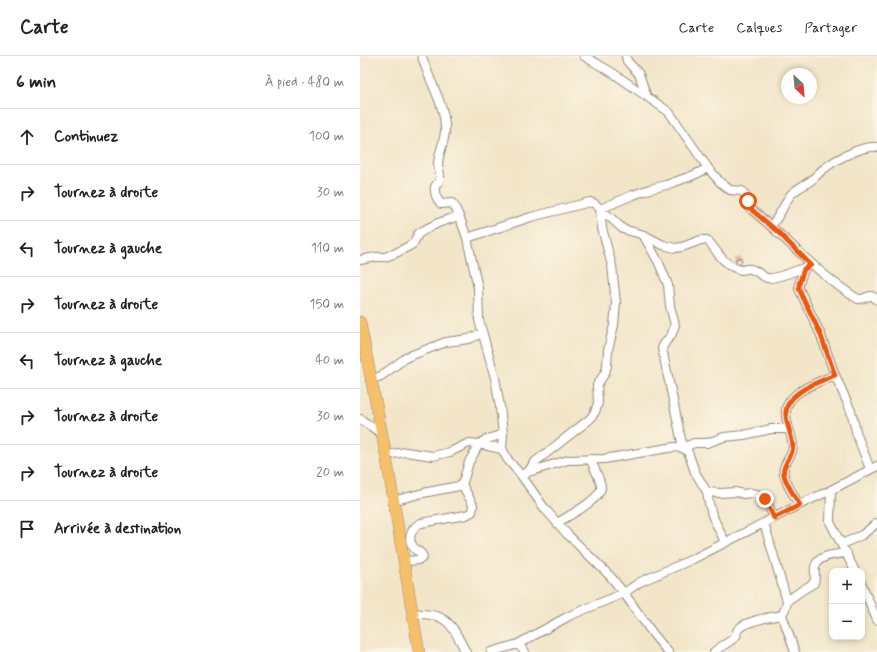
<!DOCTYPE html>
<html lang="fr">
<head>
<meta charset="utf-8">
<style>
	:root { --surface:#fff; --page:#f2f2f2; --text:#222; --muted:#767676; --line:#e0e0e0 }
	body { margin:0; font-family:Mynerve,sans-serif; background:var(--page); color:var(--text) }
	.controls { position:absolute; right:12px; bottom:12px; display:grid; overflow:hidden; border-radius:8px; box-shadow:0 2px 6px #0003 }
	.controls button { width:36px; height:36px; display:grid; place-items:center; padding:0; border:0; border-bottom:1px solid var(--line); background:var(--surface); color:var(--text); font:20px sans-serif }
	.compass { position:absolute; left:421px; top:12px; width:36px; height:36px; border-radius:50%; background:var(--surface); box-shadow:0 2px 6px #0003; rotate:154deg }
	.stop { position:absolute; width:12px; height:12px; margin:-9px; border:3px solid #ea580c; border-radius:50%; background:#fff }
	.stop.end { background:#ea580c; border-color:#fff; box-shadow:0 1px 4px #0008 }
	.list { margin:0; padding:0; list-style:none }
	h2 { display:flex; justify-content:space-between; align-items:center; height:52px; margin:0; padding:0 16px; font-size:17px }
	h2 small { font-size:13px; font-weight:400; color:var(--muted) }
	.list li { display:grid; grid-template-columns:26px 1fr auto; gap:12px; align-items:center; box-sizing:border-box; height:56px; padding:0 16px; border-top:1px solid var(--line) }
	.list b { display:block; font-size:15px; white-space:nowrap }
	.list em { font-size:13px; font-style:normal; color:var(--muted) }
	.icon { flex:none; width:22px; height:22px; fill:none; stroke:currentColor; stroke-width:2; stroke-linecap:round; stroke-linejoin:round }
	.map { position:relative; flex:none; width:517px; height:596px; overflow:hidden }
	header { display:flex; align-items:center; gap:24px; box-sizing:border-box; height:56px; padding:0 20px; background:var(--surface); border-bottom:1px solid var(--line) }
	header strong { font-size:19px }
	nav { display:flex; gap:22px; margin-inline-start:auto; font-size:14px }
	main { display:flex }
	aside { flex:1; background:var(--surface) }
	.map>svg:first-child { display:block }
</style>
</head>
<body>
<header>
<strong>Carte</strong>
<nav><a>Carte</a><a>Calques</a><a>Partager</a></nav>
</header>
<main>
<aside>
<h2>6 min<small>À pied · 480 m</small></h2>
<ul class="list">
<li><svg class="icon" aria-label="ahead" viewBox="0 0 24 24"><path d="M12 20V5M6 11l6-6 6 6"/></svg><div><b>Continuez</b></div><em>100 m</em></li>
<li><svg class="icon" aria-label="right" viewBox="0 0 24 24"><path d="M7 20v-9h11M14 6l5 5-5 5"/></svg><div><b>Tournez à droite</b></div><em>30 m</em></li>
<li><svg class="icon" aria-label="left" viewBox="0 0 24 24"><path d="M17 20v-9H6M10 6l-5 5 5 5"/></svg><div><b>Tournez à gauche</b></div><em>110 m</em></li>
<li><svg class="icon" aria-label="right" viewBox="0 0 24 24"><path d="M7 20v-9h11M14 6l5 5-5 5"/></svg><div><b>Tournez à droite</b></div><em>150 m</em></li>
<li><svg class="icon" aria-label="left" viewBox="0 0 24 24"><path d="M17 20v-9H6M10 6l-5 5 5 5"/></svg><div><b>Tournez à gauche</b></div><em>40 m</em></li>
<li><svg class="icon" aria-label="right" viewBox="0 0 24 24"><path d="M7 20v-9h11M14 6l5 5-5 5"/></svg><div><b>Tournez à droite</b></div><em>30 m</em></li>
<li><svg class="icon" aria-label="right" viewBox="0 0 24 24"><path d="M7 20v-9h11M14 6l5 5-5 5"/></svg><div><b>Tournez à droite</b></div><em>20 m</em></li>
<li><svg class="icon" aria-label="arrive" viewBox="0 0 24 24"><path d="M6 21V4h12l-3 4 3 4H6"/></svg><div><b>Arrivée à destination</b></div></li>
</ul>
</aside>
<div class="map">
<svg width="517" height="596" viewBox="0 0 517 596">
	<rect width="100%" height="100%" fill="#fcf5e5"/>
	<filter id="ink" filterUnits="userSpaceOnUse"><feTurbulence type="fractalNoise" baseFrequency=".025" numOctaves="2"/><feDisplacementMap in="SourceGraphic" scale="8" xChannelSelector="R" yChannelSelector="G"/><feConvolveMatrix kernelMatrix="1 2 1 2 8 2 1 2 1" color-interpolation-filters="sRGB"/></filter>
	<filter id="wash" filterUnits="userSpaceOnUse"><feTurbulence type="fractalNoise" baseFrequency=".012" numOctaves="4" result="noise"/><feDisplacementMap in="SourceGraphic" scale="16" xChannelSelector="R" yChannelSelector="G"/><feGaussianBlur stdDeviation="0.9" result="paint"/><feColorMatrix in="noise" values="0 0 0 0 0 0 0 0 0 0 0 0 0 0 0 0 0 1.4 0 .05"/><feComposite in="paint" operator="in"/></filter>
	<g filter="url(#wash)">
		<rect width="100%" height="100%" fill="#f2e5c8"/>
		<g id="blocks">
			<path fill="#dd9e8d" d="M381,201L382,206L377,208L375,203Z"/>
		</g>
	</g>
	<g filter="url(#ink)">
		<use href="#blocks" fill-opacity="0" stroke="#8e887a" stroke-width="1"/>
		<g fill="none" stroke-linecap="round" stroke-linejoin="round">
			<g stroke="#8e887a" stroke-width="10">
				<path id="minor" d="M62,0C68,24 86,49 85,74C85,85 79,96 78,107C78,113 81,117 80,123C79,126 76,128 75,131C74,137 77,144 81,148L92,147L95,151L101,165L107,182L118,232L119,264L135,322L140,351L143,378L142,393L148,404L161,419L185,453L207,478L250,520L264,537L293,578L308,596
					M224,0L253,17L309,56L348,112L360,126L370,134L382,135C387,140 388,144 388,150L392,154C428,183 458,219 498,243C507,244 509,235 517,244
					M266,0L267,5L279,18L287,41
					M411,170C419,161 423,151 429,141C433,134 443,130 449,126C455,122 459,116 465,112C476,103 504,89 517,91
					M284,180L299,207L308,229L310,250L315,269L311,280L306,285L302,292L323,392L334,387H347L364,381L384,379L411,373H429
					M107,182L171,161L230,146L235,148L263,173L284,179L303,189L315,192L322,191L341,184H347C354,190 357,199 365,205C369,209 376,213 381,214C384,214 387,212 390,213C397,214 401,220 407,222C413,224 444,212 451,209
					M0,204L16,201H25L36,197L53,188L58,178L66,173L78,167L99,160
					M444,213L439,228V233L460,277L475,319L491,355L497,379L510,413
					M10,324L21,320L47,301L86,286L109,283L122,277
					M0,363L21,377
					M26,399L46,396L73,400L90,396L109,387L119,388L142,393
					M165,417L208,404L244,403L314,391L323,392L328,396L335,416L347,436L349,447L352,459L365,486
					M167,417L175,406L230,363L235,356L238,347L237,329L245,317L247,310L248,294L254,269L256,247L252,210L242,172L240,153L273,139L290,133L306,129L334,119L348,112
					M471,434L470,466L495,515
					M347,436L360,437L376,436L383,438L391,437L400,439L405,443L414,461
					M33,445L63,437L99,430L103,426L109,406L119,388L125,384L143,378
					M439,449C435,441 421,421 424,412C426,404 433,399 433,390C432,380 427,370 426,359C423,337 459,326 475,319
					M197,467C208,460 239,445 241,432C242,426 233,410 230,403
					M482,488L502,479L517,467
					M44,505C50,504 59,506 63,501C61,495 57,496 54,492C46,483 52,471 61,467L106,459L112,456L113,449L102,428
					M502,529L517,564
					M427,545L441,535L454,527C456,521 454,517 455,511C457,499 477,498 487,497
					M53,557C59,558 65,558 71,559C92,561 97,581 106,596
					M422,559L435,596
					M158,588L165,596
					M131,596L158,588L209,560L264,537L280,526L333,503L439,449L471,434L517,410
					M354,596C360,590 371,586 375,581C379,577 374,581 377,575C382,565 411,561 422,559L426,551L427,545L404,467"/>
			</g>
			<g stroke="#8e887a" stroke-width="12">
				<path id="major" d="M0,266L26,399L59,596"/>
			</g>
			<use href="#minor" stroke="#fff" stroke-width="8"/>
			<use href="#major" stroke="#f6c06b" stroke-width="11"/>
		</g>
	</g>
	<g fill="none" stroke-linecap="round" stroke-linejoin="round" filter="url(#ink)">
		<path stroke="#ea580c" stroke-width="5" d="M388,145V150L392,154L419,177L451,209L444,213L439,228V233L460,277L475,319C459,326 423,337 426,360C427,370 432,380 433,390C433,399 426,404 424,413C421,421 435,441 440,449L414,462L405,443"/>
	</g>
</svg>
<div class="controls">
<button>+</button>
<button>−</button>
</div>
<svg class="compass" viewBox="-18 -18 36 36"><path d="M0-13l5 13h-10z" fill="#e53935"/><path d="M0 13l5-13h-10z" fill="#767676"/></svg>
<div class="stop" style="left:388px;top:145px"></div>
<div class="stop end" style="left:405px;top:443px"></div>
</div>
</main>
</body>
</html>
